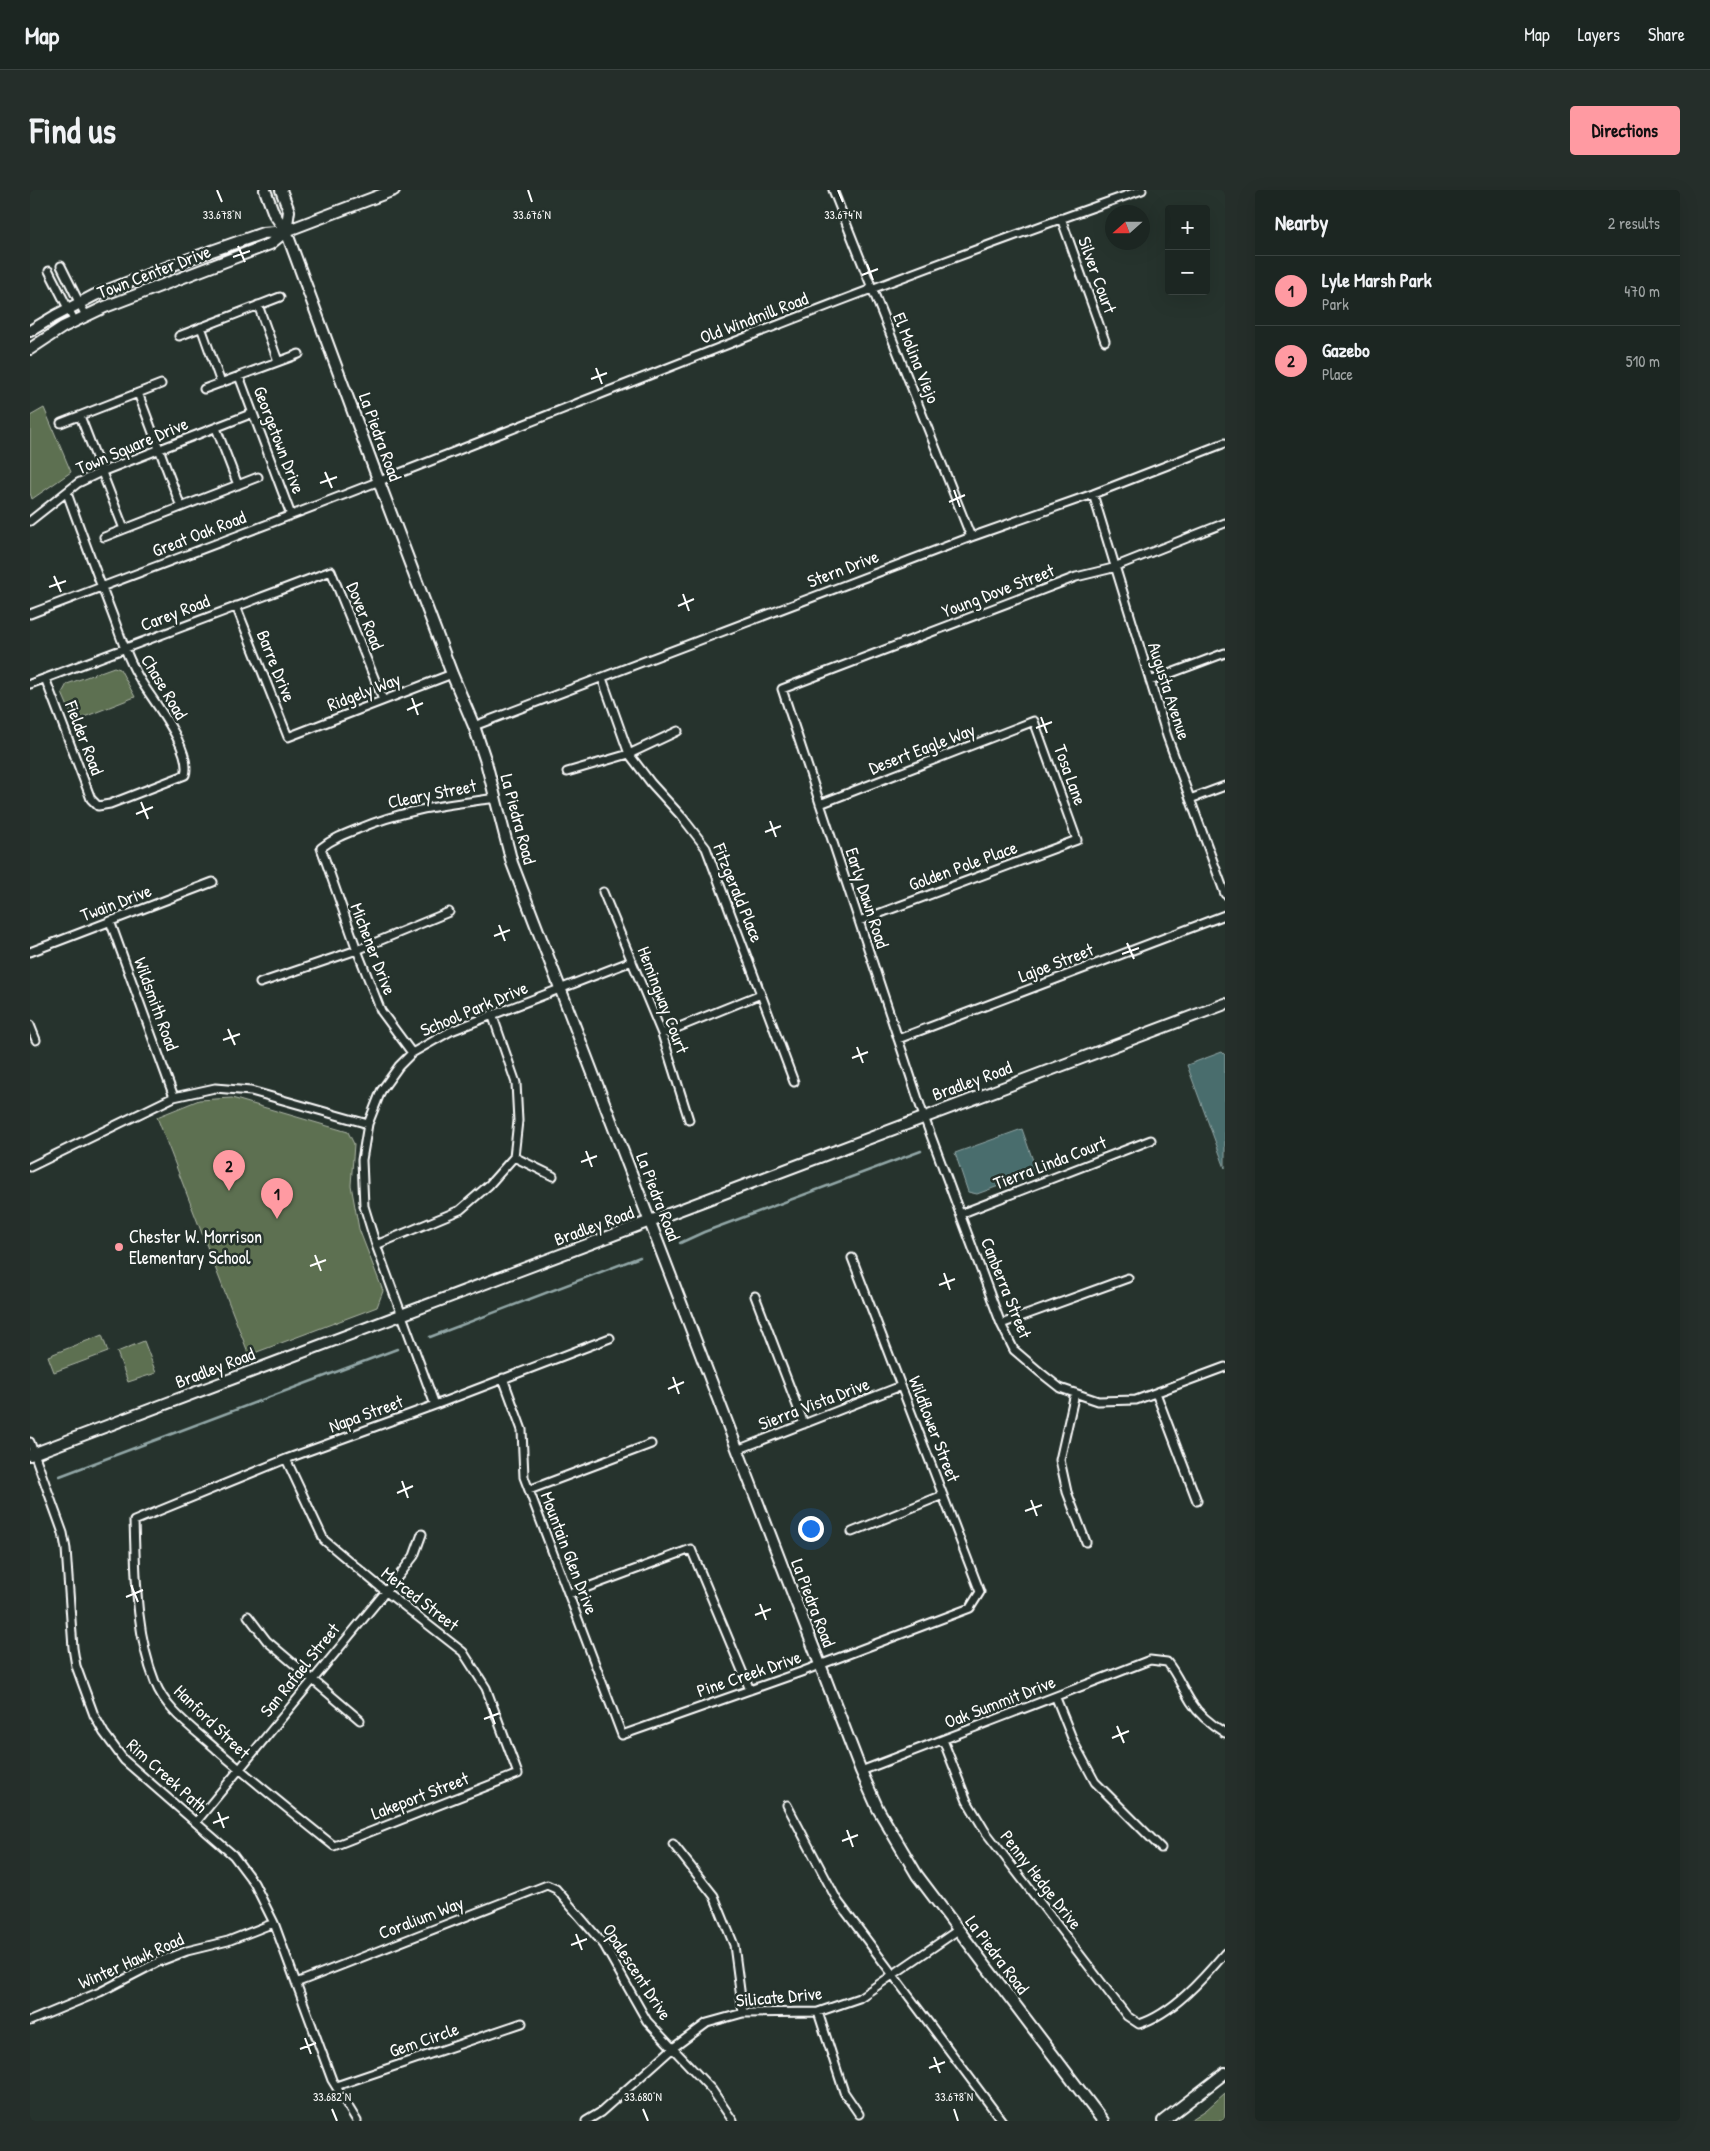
<!DOCTYPE html>
<html lang="en">
<head>
<meta charset="utf-8">
<style>
	:root { --surface:#1c2622; --page:#252e2a; --text:#f1f3f6; --muted:#a0a5a5; --line:#3a4340; --accent:#ff9aa2 }
	body { margin:0; font-family:"Patrick Hand",sans-serif; background:var(--page); color:var(--text) }
	.controls { position:absolute; right:15px; top:15px; display:grid; overflow:hidden; border-radius:5px; box-shadow:0 5px 20px #0002 }
	.controls button { width:45px; height:45px; display:grid; place-items:center; padding:0; border:0; border-bottom:1px solid var(--line); background:var(--surface); color:var(--text); font:25px sans-serif }
	.compass { position:absolute; left:1075px; top:15px; width:45px; height:45px; border-radius:50%; background:var(--surface); box-shadow:0 5px 20px #0002; rotate:249deg }
	.you { position:absolute; left:780px; top:1338px; width:18px; height:18px; margin:-12px; border:4px solid #fff; border-radius:50%; background:#1a73e8; box-shadow:0 0 0 8px #1a73e833 }
	.badge { display:grid; place-items:center; width:32px; height:32px; border-radius:50%; background:var(--accent); color:#111; font-size:16px; font-weight:700 }
	.pin { position:absolute; translate:-50% -41px; filter:drop-shadow(0 1px 2px #0008) }
	.pin::after { content:''; position:absolute; top:26px; width:18px; height:15px; background:inherit; clip-path:polygon(0 0,100% 0,50% 100%) }
	.list { margin:0; padding:0; list-style:none }
	h2 { display:flex; justify-content:space-between; align-items:center; height:65px; margin:0; padding:0 20px; font-size:21px }
	h2 small { font-size:16px; font-weight:400; color:var(--muted) }
	.list li { display:grid; grid-template-columns:32px 1fr auto; gap:15px; align-items:center; box-sizing:border-box; height:70px; padding:0 20px; border-top:1px solid var(--line) }
	.list b { display:block; font-size:19px; white-space:nowrap }
	.list p { margin:0; font-size:16px; white-space:nowrap; color:var(--muted) }
	.list em { font-size:16px; font-style:normal; color:var(--muted) }
	.map { position:relative; flex:none; width:1195px; height:1931px; overflow:hidden; border-radius:5px }
	header { display:flex; align-items:center; gap:30px; box-sizing:border-box; height:70px; padding:0 25px; background:var(--surface); border-bottom:1px solid var(--line) }
	header strong { font-size:24px }
	nav { display:flex; gap:28px; margin-inline-start:auto; font-size:18px }
	.intro { display:flex; align-items:center; justify-content:space-between; box-sizing:border-box; height:120px; padding:0 30px }
	h1 { margin:0; font-size:35px }
	.button { padding:12px 22px; border-radius:5px; background:var(--accent); color:#111; font-size:18px; font-weight:700 }
	main { display:flex; gap:30px; padding:0 30px }
	aside { flex:1; background:var(--surface); border-radius:5px; box-shadow:0 5px 20px #0002 }
	.map>svg:first-child { display:block }
</style>
</head>
<body>
<header>
<strong>Map</strong>
<nav><a>Map</a><a>Layers</a><a>Share</a></nav>
</header>
<div class="intro"><h1>Find us</h1><a class="button">Directions</a></div>
<main>
<div class="map">
<svg width="1195" height="1931" viewBox="0 0 1195 1931">
	<rect width="100%" height="100%" fill="#26332d"/>
	<filter id="ink" filterUnits="userSpaceOnUse"><feTurbulence type="fractalNoise" baseFrequency=".02" numOctaves="2"/><feDisplacementMap in="SourceGraphic" scale="10" xChannelSelector="R" yChannelSelector="G"/><feConvolveMatrix kernelMatrix="1 2 1 2 8 2 1 2 1" color-interpolation-filters="sRGB"/></filter>
	<g filter="url(#ink)">
		<path fill="#5d6f51" stroke="#aeb7a8" d="M14,218L41,282L2,309L0,303V226Z
			M84,477L90,479L105,507L44,531L32,503L37,494Z
			M202,908L318,942L324,954L321,995L329,1039L353,1101L347,1117L219,1165L127,927L169,910Z
			M72,1145L78,1162L24,1182L18,1166Z
			M114,1151L126,1183L98,1192L87,1162Z
			M1195,1903V1931H1159L1176,1920Z"/>
		<path fill="#496d6d" stroke="#92a7a7" d="M1192,862L1195,865V978L1157,875Z
			M992,939L1007,982L947,1004L938,1002L925,963Z"/>
		<g fill="none" stroke-linecap="round" stroke-linejoin="round">
			<path stroke="#92a7a7" stroke-width="2.5" d="M650,1053L674,1042L891,961
				M400,1147L610,1067
				M30,1286L367,1159"/>
			<g stroke="#fff" stroke-width="11">
				<path id="street" d="M803,0L941,347
					M1031,28L1075,151
					M31,76L56,126
					M19,81L45,132
					M228,115L248,171
					M171,137L191,193
					M149,146L250,107
					M209,186L261,325
					M174,199L269,164
					M108,203L151,317
					M50,226L94,339
					M31,233L131,194
					M186,238L208,295
					M1063,304L1137,546L1195,704
					M0,331L48,293L71,282L223,223
					M1195,333L1079,379L1046,387L752,499L894,927L971,1134L984,1160L1011,1183L1030,1198L1068,1211L1106,1210L1195,1177
					M74,347L228,287
					M206,416L258,547L422,484
					M0,424C116,380 232,337 347,292C601,193 854,90 1112,0
					M15,488L61,609L68,616L80,614L155,585C163,560 123,511 111,491C97,469 90,444 81,421C66,382 51,342 37,303
					M572,488L599,564L621,593L652,627L676,658L764,892
					M1120,491L1195,463
					M0,494L301,381L353,510
					M444,536L941,347L1063,304L1195,253
					M537,582L599,564L648,541
					M1160,609L1195,596
					M790,614L1004,531L1047,650L829,731
					M573,702L632,844L659,930
					M80,731L144,907
					M0,762L183,692
					M230,793L327,760L419,722
					M0,835L6,850
					M632,844L731,804
					M868,849L1195,725
					M382,863L351,821L327,760L291,658C302,649 315,644 328,639C375,619 416,615 466,608
					M484,967L523,986
					M0,977L144,907L185,898L221,901L338,934
					M930,1024L1121,950
					M346,1055L430,1020L459,995L484,967L488,931L486,893L462,824
					M725,1106L774,1234
					M971,1134L1098,1088
					M473,1188L492,1240L494,1287L592,1545L771,1482L940,1418L950,1402L822,1068
					M1045,1203L1030,1270L1037,1302L1056,1352
					M1126,1203L1167,1311
					M405,1215L346,1055L334,1016L332,970L338,934L351,901L369,876L382,863L421,841L602,771
					M0,1252L33,1343L36,1359L43,1458L46,1476L64,1525L74,1543L94,1570L203,1665L224,1693L244,1733L302,1890L327,1931
					M707,1260L871,1196
					M256,1269L294,1350L355,1401L433,1462L456,1498L488,1584L304,1656C264,1624 224,1592 186,1559C164,1539 136,1521 125,1492C105,1442 106,1385 104,1331L256,1269L405,1215L580,1148
					M499,1300L621,1254
					M822,1342L913,1305
					M539,1404L661,1359L720,1500
					M218,1426L237,1451L330,1530
					M1026,1508L1044,1553L1065,1592L1131,1658
					M913,1550L937,1611L955,1641L1097,1826L1109,1834C1142,1824 1173,1789 1195,1763
					M831,1581L1120,1470L1137,1472C1147,1484 1152,1498 1161,1512C1169,1525 1182,1535 1195,1543
					M757,1615L807,1710L972,1931
					M166,1632L371,1383L384,1366L392,1344
					M643,1654L684,1706L704,1755L713,1823
					M266,1793L517,1695L526,1699L574,1755L617,1831L682,1900L703,1931
					M788,1822L814,1902L829,1924
					M0,1831L70,1802L128,1772L157,1761L198,1751L244,1733
					M306,1896L492,1833
					M556,1931L571,1922L643,1858L677,1833L713,1823L788,1822L829,1808L928,1740"/>
			</g>
			<g stroke="#fff" stroke-width="14">
				<path id="secondary" d="M235,0L244,24L256,41L349,292L422,484L444,536L456,572L482,673L831,1581L848,1619L887,1685L1073,1931
					M251,0L259,21L256,41
					M0,141L25,126L65,105L156,70L233,43L256,41L364,0
					M0,159L33,137L75,117L240,54L256,41
					M0,1265L1195,814
					M1133,1931L1195,1883"/>
			</g>
			<use href="#street" stroke="#26332d" stroke-width="7"/>
			<use href="#secondary" stroke="#26332d" stroke-width="10"/>
		</g>
	</g>
	<path fill="none" stroke="#fff" stroke-width="2" d="M187,0L192,12M498,0L502,12M808,0L813,12M208,56L215,72M203,67L220,61M837,74L843,90M832,85L848,79M566,178L572,194M561,189L577,183M295,282L302,298M290,293L307,287M924,300L930,317M919,312L935,305M24,386L31,402M19,397L36,391M653,404L659,421M648,416L664,409M382,508L388,525M377,520L393,513M1011,527L1017,543M1006,538L1022,532M111,612L118,629M106,624L123,617M740,631L746,647M735,642L751,636M469,735L475,751M464,746L480,740M1097,753L1104,769M1092,764L1109,758M198,839L205,855M193,850L210,844M827,857L833,873M822,868L838,862M556,961L562,977M551,972L567,966M285,1065L291,1081M280,1076L296,1070M914,1083L920,1100M909,1095L925,1089M643,1187L649,1204M638,1199L654,1192M372,1291L378,1308M367,1303L383,1296M1001,1310L1007,1326M995,1321L1012,1315M101,1395L108,1412M96,1407L113,1400M730,1414L736,1430M725,1425L741,1419M459,1518L465,1534M454,1529L470,1523M1087,1536L1094,1553M1082,1548L1099,1541M188,1622L194,1638M183,1633L199,1627M817,1640L823,1657M812,1651L828,1645M546,1744L552,1760M541,1755L557,1749M275,1848L281,1864M270,1859L286,1853M904,1867L910,1883M899,1878L915,1872M302,1919L307,1931M613,1919L618,1931M924,1919L928,1931"/>
	<circle fill="#ff9aa2" stroke="#26332d" stroke-width="2" cx="89" cy="1057" r="5"/>
	<g text-anchor="middle" stroke-width="5" stroke-linejoin="round" paint-order="stroke">
		<g font-size="18" fill="#fff" stroke="#26332d">
			<text transform="translate(124 82) rotate(-21)" y="6">Town Center Drive</text>
			<text transform="translate(1067 85) rotate(70)" y="6">Silver Court</text>
			<text transform="translate(724 128) rotate(-21)" y="6">Old Windmill Road</text>
			<text transform="translate(886 168) rotate(68)" y="6">El Molina Viejo</text>
			<text transform="translate(350 247) rotate(70)" y="6">La Piedra Road</text>
			<text transform="translate(249 250) rotate(69)" y="6">Georgetown Drive</text>
			<text transform="translate(102 256) rotate(-23)" y="6">Town Square Drive</text>
			<text transform="translate(169 344) rotate(-21)" y="6">Great Oak Road</text>
			<text transform="translate(813 379) rotate(-21)" y="6">Stern Drive</text>
			<text transform="translate(968 401) rotate(-21)" y="6">Young Dove Street</text>
			<text transform="translate(145 423) rotate(-21)" y="6">Carey Road</text>
			<text transform="translate(335 426) rotate(68)" y="6">Dover Road</text>
			<text transform="translate(246 476) rotate(68)" y="6">Barre Drive</text>
			<text transform="translate(134 497) rotate(59)" y="6">Chase Road</text>
			<text transform="translate(1139 501) rotate(72)" y="6">Augusta Avenue</text>
			<text transform="translate(334 502) rotate(-21)" y="6">Ridgely Way</text>
			<text transform="translate(54 548) rotate(69)" y="6">Fielder Road</text>
			<text transform="translate(892 559) rotate(-21)" y="6">Desert Eagle Way</text>
			<text transform="translate(1040 585) rotate(70)" y="6">Tosa Lane</text>
			<text transform="translate(402 604) rotate(-11)" y="6">Cleary Street</text>
			<text transform="translate(488 629) rotate(75)" y="6">La Piedra Road</text>
			<text transform="translate(933 676) rotate(-20)" y="6">Golden Pole Place</text>
			<text transform="translate(708 703) rotate(68)" y="6">Fitzgerald Place</text>
			<text transform="translate(837 708) rotate(72)" y="6">Early Dawn Road</text>
			<text transform="translate(86 713) rotate(-21)" y="6">Twain Drive</text>
			<text transform="translate(343 759) rotate(69)" y="6">Michener Drive</text>
			<text transform="translate(1026 773) rotate(-21)" y="6">Lajoe Street</text>
			<text transform="translate(633 810) rotate(69)" y="6">Hemingway Court</text>
			<text transform="translate(126 814) rotate(70)" y="6">Wildsmith Road</text>
			<text transform="translate(444 819) rotate(-23)" y="6">School Park Drive</text>
			<text transform="translate(942 891) rotate(-20)" y="6">Bradley Road</text>
			<text transform="translate(1020 973) rotate(-21)" y="6">Tierra Linda Court</text>
			<text transform="translate(628 1007) rotate(69)" y="6">La Piedra Road</text>
			<text transform="translate(564 1036) rotate(-20)" y="6">Bradley Road</text>
			<text transform="translate(976 1098) rotate(68)" y="6">Canberra Street</text>
			<text transform="translate(185 1178) rotate(-21)" y="6">Bradley Road</text>
			<text transform="translate(784 1214) rotate(-21)" y="6">Sierra Vista Drive</text>
			<text transform="translate(336 1224) rotate(-20)" y="6">Napa Street</text>
			<text transform="translate(904 1239) rotate(69)" y="6">Wildflower Street</text>
			<text transform="translate(539 1363) rotate(69)" y="6">Mountain Glen Drive</text>
			<text transform="translate(390 1409) rotate(38)" y="6">Merced Street</text>
			<text transform="translate(783 1413) rotate(69)" y="6">La Piedra Road</text>
			<text transform="translate(270 1480) rotate(-51)" y="6">San Rafael Street</text>
			<text transform="translate(719 1484) rotate(-19)" y="6">Pine Creek Drive</text>
			<text transform="translate(970 1512) rotate(-21)" y="6">Oak Summit Drive</text>
			<text transform="translate(182 1532) rotate(44)" y="6">Hanford Street</text>
			<text transform="translate(137 1586) rotate(42)" y="6">Rim Creek Path</text>
			<text transform="translate(390 1606) rotate(-21)" y="6">Lakeport Street</text>
			<text transform="translate(1011 1690) rotate(52)" y="6">Penny Hedge Drive</text>
			<text transform="translate(391 1728) rotate(-21)" y="6">Coralium Way</text>
			<text transform="translate(967 1765) rotate(53)" y="6">La Piedra Road</text>
			<text transform="translate(101 1771) rotate(-24)" y="6">Winter Hawk Road</text>
			<text transform="translate(607 1782) rotate(57)" y="6">Opalescent Drive</text>
			<text transform="translate(749 1807) rotate(-5)" y="6">Silicate Drive</text>
			<text transform="translate(394 1850) rotate(-19)" y="6">Gem Circle</text>
		</g>
		<g font-size="18" fill="#fff" stroke="#26332d" text-anchor="start">
			<text x="99" y="1053">Chester W. Morrison<tspan x="99" dy="21">Elementary School</tspan></text>
		</g>
	</g>
	<g font-size="12" text-anchor="middle" fill="#fff" stroke="#26332d" stroke-width="5" stroke-linejoin="round" paint-order="stroke">
		<text x="192" y="29">33.678°N</text>
		<text x="502" y="29">33.676°N</text>
		<text x="813" y="29">33.674°N</text>
		<text x="302" y="1911">33.682°N</text>
		<text x="613" y="1911">33.680°N</text>
		<text x="924" y="1911">33.678°N</text>
	</g>
</svg>
<div class="controls">
<button>+</button>
<button>−</button>
</div>
<svg class="compass" viewBox="-18 -18 36 36"><path d="M0-13l5 13h-10z" fill="#e53935"/><path d="M0 13l5-13h-10z" fill="#a0a5a5"/></svg>
<div class="you"></div>
<div class="pin badge" style="left:247px;top:1029px">1</div>
<div class="pin badge" style="left:199px;top:1001px">2</div>
</div>
<aside>
<h2>Nearby<small>2 results</small></h2>
<ul class="list">
<li><span class="badge">1</span><div><b>Lyle Marsh Park</b><p>Park</p></div><em>470 m</em></li>
<li><span class="badge">2</span><div><b>Gazebo</b><p>Place</p></div><em>510 m</em></li>
</ul>
</aside>
</main>
</body>
</html>
